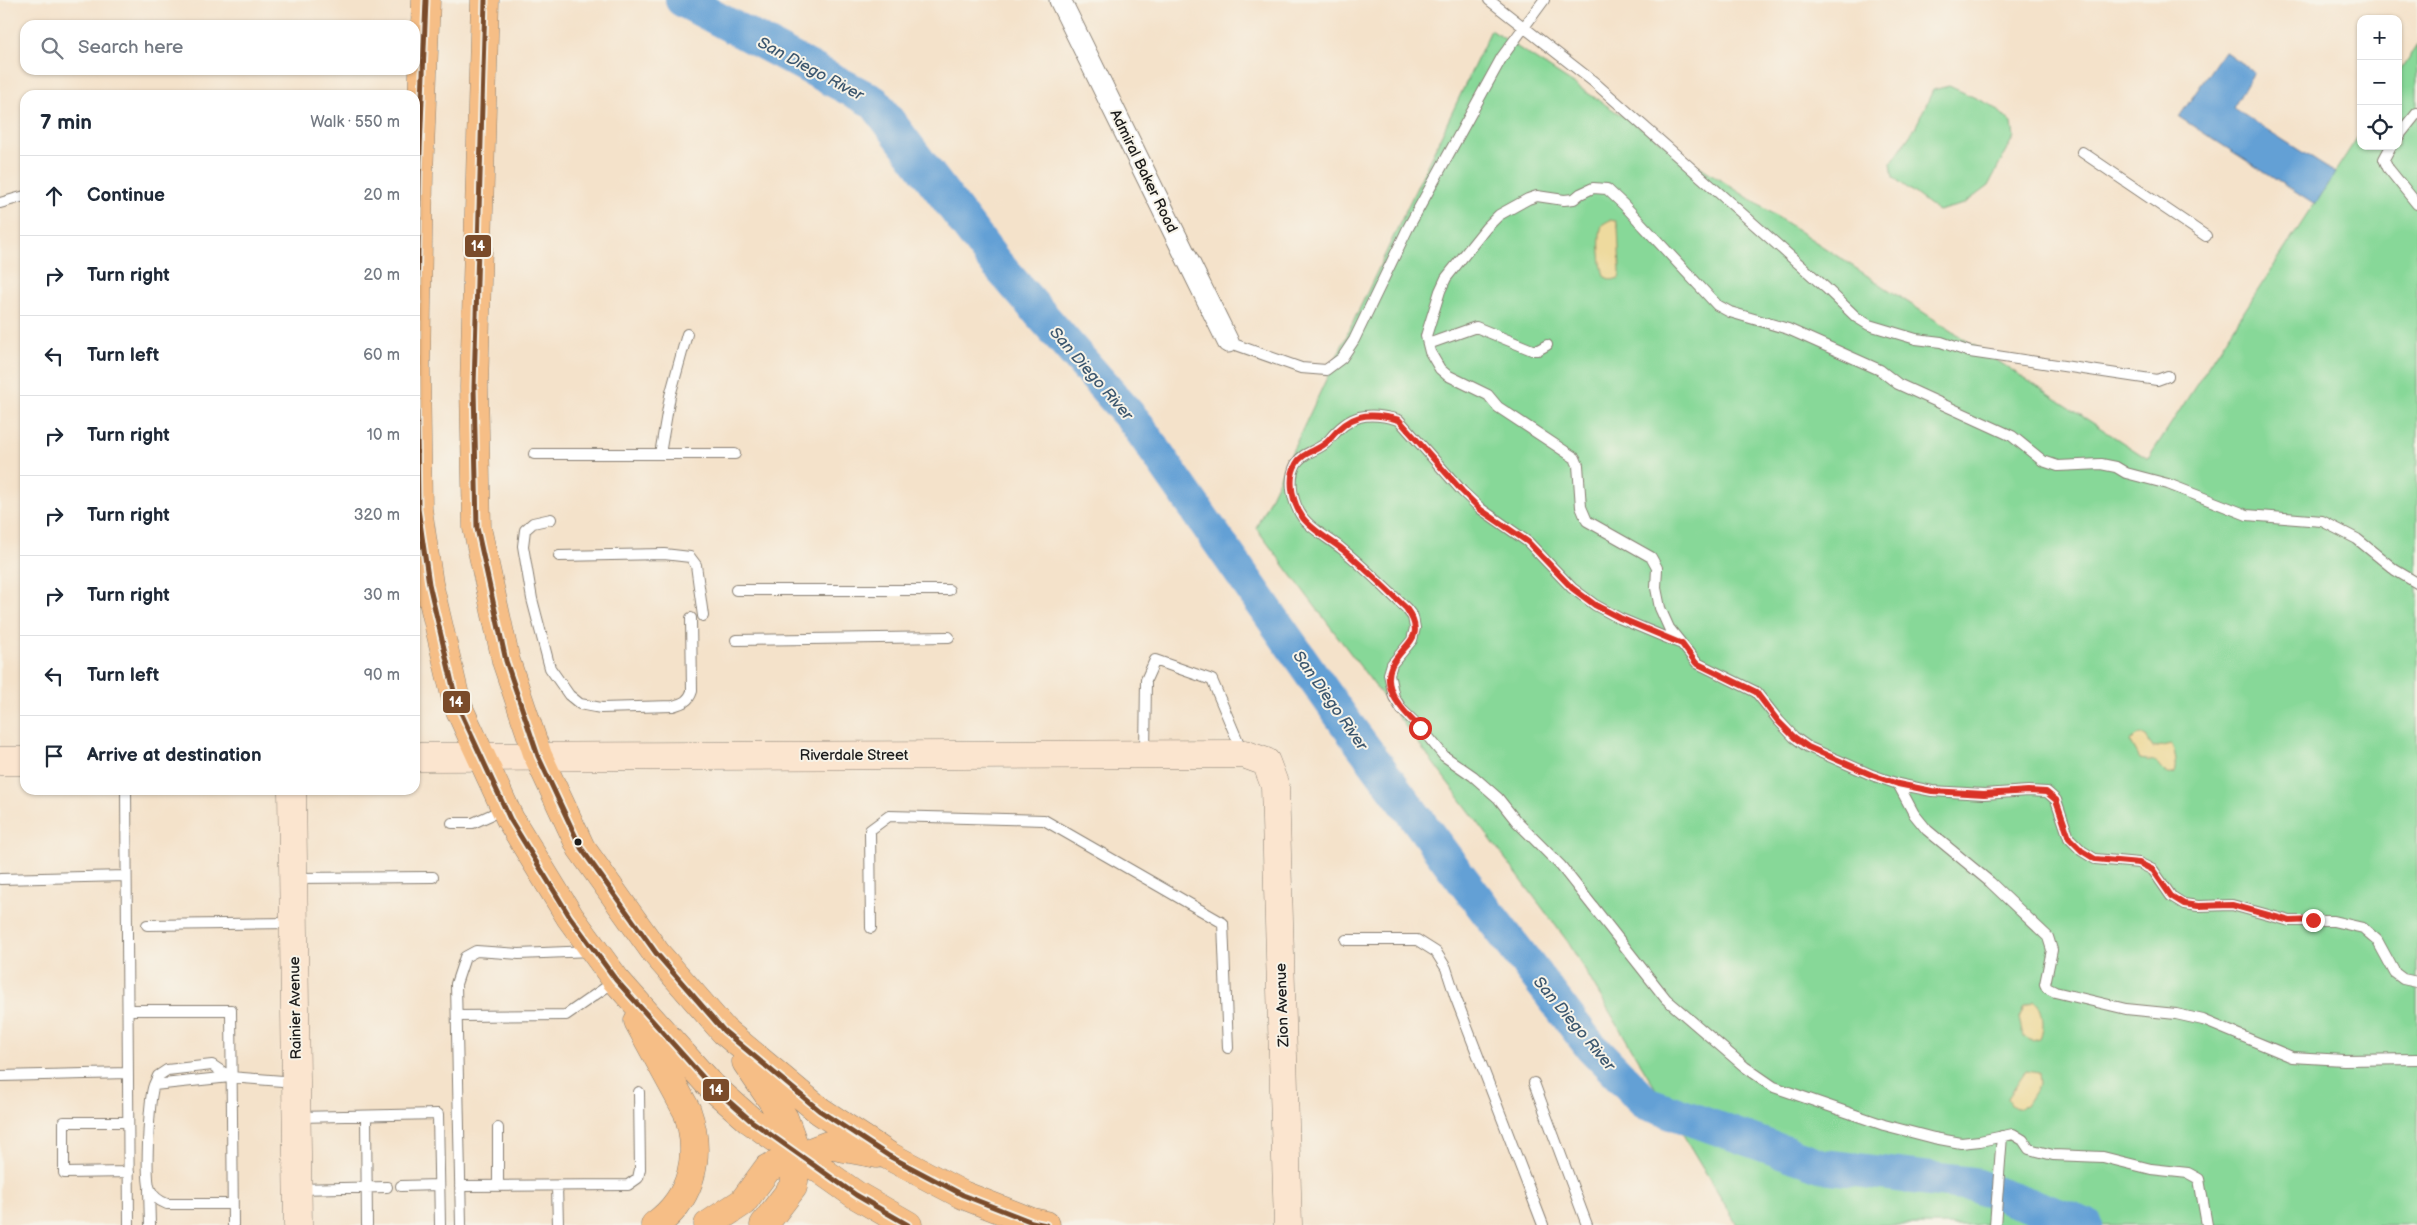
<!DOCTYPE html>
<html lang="en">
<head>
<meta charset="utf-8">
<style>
	:root { --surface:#fff; --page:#f2f2f3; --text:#1f2937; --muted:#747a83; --line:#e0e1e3 }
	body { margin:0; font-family:"Balsamiq Sans",sans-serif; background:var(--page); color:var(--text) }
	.controls { position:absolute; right:15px; top:15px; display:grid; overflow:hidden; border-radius:10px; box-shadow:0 1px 4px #0004 }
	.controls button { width:45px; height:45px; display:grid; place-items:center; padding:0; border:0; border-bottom:1px solid var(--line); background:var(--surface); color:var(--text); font:25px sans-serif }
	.stop { position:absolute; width:15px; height:15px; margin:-11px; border:4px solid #d93025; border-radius:50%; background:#fff }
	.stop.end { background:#d93025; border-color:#fff; box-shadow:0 1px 5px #0008 }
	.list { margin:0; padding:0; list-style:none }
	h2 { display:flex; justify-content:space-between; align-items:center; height:65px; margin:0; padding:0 20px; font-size:21px }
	h2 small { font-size:16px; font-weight:400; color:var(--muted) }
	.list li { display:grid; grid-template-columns:32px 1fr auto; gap:15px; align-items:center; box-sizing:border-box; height:80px; padding:0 20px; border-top:1px solid var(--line) }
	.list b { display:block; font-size:19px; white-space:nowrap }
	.list em { font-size:16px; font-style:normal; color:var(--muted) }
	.icon { flex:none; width:28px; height:28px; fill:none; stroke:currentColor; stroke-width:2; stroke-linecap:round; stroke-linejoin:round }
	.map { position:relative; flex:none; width:2417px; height:1225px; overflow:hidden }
	.search { position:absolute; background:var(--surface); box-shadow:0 1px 4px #0004; left:20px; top:20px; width:400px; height:55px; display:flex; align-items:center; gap:12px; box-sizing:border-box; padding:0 18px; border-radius:15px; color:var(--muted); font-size:19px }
	.panel { position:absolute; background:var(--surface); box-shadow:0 1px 4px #0004; left:20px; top:90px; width:400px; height:705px; border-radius:15px }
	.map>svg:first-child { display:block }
</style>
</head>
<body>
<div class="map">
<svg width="2417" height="1225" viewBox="0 0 2417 1225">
	<rect width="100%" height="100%" fill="#f7f3e8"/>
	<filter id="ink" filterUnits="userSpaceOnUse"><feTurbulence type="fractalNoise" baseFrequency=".02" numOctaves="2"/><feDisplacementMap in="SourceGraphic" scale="10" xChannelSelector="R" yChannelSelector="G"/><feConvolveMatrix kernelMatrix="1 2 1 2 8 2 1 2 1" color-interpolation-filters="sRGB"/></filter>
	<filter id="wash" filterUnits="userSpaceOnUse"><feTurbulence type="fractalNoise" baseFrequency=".0096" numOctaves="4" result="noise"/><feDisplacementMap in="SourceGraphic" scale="20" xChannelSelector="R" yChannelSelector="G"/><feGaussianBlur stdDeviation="1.12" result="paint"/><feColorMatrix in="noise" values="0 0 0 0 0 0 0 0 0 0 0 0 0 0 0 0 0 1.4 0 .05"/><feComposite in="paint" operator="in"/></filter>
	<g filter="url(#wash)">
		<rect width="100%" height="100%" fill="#f4e2ca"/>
		<path fill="#87d898" stroke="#527a5a" d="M1491,30L2148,459L2361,132V146H2398V74L2417,45V1225H1737L1568,942L1256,528Z
			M1949,86L1993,106L2012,123L2014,137L1988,186L1964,204L1938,211L1893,177L1891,163L1915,128L1933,90Z"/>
		<path fill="#eeda9e" stroke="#857b5d" d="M1610,220L1616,221L1618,227L1620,272L1619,278L1612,280L1605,277C1600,269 1597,232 1603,224Z
			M2140,734L2146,737L2153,748L2171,744C2175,750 2178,766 2175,773C2164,778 2161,767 2154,761L2140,759L2130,741Z
			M2034,1001C2044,1007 2045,1028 2040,1039L2032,1041L2023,1036L2019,1018L2024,1006Z
			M2026,1071L2039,1073L2040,1083L2026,1105L2016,1108L2011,1105L2008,1098Z"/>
		<path fill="#64a0d5" stroke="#405e78" d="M2224,51L2254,72L2233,108L2335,173L2315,205L2179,117Z"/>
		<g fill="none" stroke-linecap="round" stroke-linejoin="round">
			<path stroke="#64a0d5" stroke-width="34" d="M682,0L874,102L995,262L1135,422L1345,722L1452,866L1588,1043L1646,1103L1823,1166L1972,1184L2086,1225"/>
		</g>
	</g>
	<g filter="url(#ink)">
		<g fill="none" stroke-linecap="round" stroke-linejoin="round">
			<g stroke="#887f73" stroke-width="12">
				<path id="lane" d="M1489,0L1594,82L1826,288L1856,317L1869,325L1916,339L1941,342L1970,352L2157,380L2168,376
					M2398,137L2417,113
					M2391,146L2384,159L2388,168L2417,204
					M2082,152L2206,236
					M0,203L25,196
					M1228,342L1301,368L1326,370L1342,358L1354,340L1408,228L1502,57L1544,0
					M1428,344L1476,327L1532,350H1538L1547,345
					M534,454H735
					M660,454L670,396L687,334
					M551,519L533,523L525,530L523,546L532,599L550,668L569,695L580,704L601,708L673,706C683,703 689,701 692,691L691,618
					M559,556L664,554L690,557L696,565L703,616
					M2417,583L2395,570L2357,539L2322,521L2247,515L2168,484L2126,473L2116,467L2101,464L2058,466L2043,461L2012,436L1898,384L1880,370L1788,329L1730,312L1717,305L1624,205L1607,189L1593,188L1580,194L1574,199L1564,200L1537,196L1528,199L1499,215L1486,228L1446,278L1440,291L1426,336L1430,352L1440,369L1447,375L1488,395L1498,407L1575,458L1578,465L1581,507L1587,521L1651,557L1657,568L1656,588L1660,608L1669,628L1697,663L1756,692L1779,721L1794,737L1808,747L1872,775L1898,784L1932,791L1984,794L2028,791L2047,792L2056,800L2069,838L2082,851L2095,859L2139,863L2153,870L2171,896L2184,904L2198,906L2232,905L2290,921H2333L2363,928L2377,940L2395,973L2403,979L2417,982
					M736,590H949
					M736,640L949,637
					M1679,643L1619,618L1595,605L1572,588L1528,542L1481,509L1462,491L1399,420C1367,411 1350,414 1329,440C1320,451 1303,451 1296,464C1287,481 1293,504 1303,518C1312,530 1330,539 1342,549C1364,567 1385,588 1406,608L1413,617L1415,628L1412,640L1392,664L1389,674L1394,697L1402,710L1421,728L1444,756L1473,776L1498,798L1517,822L1561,866L1666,999L1745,1067L1774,1087L1884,1125L1934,1138L1961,1143L1980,1141L2013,1134L2023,1140L2029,1149L2053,1155L2103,1157L2151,1169L2188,1173L2199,1179L2207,1225
					M1145,753L1146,680L1155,660L1212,680L1242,751
					M1898,784L1914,814L1927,830L1990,882L2048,937L2052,950L2045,984L2047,988L2055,992L2126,1009L2176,1014L2203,1020L2292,1057L2344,1060L2417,1059
					M126,790L129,1225
					M452,823H473L504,809
					M294,878L433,877
					M0,879L126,876
					M147,925L293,923
					M871,928L870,830L889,816L1044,820L1223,923L1228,1048
					M1346,940H1417L1436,952L1446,968L1455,996L1543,1225
					M128,1010H231L233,1225
					M457,1016L566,1015L615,981
					M0,1076L128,1073
					M1534,1083L1587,1225
					M154,1085L158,1076L167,1070L212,1065L230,1077
					M366,1116L367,1225
					M298,1117L438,1114L440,1225
					M128,1122H64V1173L129,1172
					M498,1128V1186
					M401,1186L439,1185
					M460,1186L628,1185L638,1178L640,1169L639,1092
					M557,1186L558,1225
					M149,1189L150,1225
					M298,1189L387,1187
					M232,1204H167C159,1201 153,1197 150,1189C145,1179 149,1097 154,1085L230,1077L296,1082
					M461,1225L456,984L465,957L476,951L519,954L591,951
					M1995,1225L2002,1136"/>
			</g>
			<g stroke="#887f73" stroke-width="23">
				<path id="street" d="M1060,0L1228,342"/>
			</g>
			<g stroke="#887f73" stroke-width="29">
				<path id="secondary" d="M415,757L1244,754L1266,762L1275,786L1288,1225
					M0,761H25
					M292,790L298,1225"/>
			</g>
			<g stroke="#887f73" stroke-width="29">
				<path id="primary" d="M426,0L419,174L416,370L418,509L429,584L457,704L510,819L570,917L616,980L708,1083L750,1120L856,1195L908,1225
					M485,0L474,387L477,528L506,661L538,756L581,848L656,953L724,1031L820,1111L889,1156L963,1195L1032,1222L1046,1225
					M638,1021L687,1111C702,1154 693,1198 655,1225
					M746,1062L784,1118L798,1156
					M708,1225L743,1202L768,1168L828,1145L877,1154
					M764,1225L793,1187L798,1156"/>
			</g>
			<use href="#lane" stroke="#fff" stroke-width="10"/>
			<use href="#street" stroke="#fff" stroke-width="21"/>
			<use href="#secondary" stroke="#fbe5cf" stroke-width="28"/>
			<use href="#primary" stroke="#f6be86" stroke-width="28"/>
			<g stroke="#f7f3e8" stroke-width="9">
				<path id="bus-1" d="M426,0L419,174L416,370L418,509L429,584L457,704L510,819L570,917L616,980L708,1083L750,1120L856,1195L908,1225
					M485,0L474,387L477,528L506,661L538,756L581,848L656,953L724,1031L820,1111L889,1156L963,1195L1032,1222L1046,1225"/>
			</g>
			<use href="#bus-1" stroke="#7a4b2a" stroke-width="5"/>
		</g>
	</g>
	<g fill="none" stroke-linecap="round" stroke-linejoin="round" filter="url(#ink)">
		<path stroke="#d93025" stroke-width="6" d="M1420,728C1405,713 1380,689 1392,665C1404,642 1428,639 1406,608C1385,588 1364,567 1342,549C1330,540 1312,530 1303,518C1293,504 1287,480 1296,464C1303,451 1320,451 1329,440C1350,414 1367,411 1399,420L1462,491L1481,510L1528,542L1572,588L1595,605L1620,618L1682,644L1696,663L1756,692L1778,721L1794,737L1808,747L1872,775L1898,784L1932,791L1984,794L2028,791L2046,792L2056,800L2069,838L2082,851L2095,859L2139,863L2153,870L2171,896L2184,904L2198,906L2232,905L2290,921L2313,920"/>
	</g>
	<circle fill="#1c1c1c" stroke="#f7f3e8" stroke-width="2" cx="578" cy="842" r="4.5"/>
	<g text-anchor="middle" stroke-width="4" stroke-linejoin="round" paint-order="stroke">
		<g font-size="15" fill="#1c1c1c" stroke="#f7f3e8">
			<text transform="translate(1144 171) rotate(64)" y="5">Admiral Baker Road</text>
			<text x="854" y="760">Riverdale Street</text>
			<text transform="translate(1282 1005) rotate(-92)" y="5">Zion Avenue</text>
			<text transform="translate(295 1008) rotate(-91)" y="5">Rainier Avenue</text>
		</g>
		<g font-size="16" font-style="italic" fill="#3c576f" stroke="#f7f3e8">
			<text transform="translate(811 68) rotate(28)" y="6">San Diego River</text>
			<text transform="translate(1092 373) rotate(49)" y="6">San Diego River</text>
			<text transform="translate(1331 700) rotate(55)" y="6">San Diego River</text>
			<text transform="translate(1575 1023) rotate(50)" y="6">San Diego River</text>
		</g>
	</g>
	<g stroke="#f7f3e8" stroke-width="2">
		<rect x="464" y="234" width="28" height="24" rx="5" fill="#7a4b2a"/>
		<rect x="442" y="690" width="29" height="24" rx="5" fill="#7a4b2a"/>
		<rect x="702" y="1078" width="28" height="24" rx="5" fill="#7a4b2a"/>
	</g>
	<g font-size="14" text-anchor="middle" font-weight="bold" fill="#fff">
		<text x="478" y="251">14</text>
		<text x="456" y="707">14</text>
		<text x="716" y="1095">14</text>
	</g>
</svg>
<div class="controls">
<button>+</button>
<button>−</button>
<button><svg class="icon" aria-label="locate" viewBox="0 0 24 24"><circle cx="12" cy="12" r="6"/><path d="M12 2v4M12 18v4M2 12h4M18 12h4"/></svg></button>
</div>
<div class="stop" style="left:1420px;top:728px"></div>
<div class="stop end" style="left:2313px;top:920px"></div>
<div class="search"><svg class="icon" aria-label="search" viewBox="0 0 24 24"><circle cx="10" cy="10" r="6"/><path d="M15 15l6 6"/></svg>Search here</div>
<section class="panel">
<h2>7 min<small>Walk · 550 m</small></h2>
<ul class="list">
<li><svg class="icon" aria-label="ahead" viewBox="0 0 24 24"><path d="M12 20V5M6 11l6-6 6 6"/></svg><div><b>Continue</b></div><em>20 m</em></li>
<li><svg class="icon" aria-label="right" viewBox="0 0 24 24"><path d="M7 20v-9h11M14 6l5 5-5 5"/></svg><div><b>Turn right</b></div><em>20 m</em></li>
<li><svg class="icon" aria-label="left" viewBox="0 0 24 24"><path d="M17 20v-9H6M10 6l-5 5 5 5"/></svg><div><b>Turn left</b></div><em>60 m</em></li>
<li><svg class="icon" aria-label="right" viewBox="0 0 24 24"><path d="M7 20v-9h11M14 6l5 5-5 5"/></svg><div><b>Turn right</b></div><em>10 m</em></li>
<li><svg class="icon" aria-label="right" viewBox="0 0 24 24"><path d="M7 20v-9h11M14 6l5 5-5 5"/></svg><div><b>Turn right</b></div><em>320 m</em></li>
<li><svg class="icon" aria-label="right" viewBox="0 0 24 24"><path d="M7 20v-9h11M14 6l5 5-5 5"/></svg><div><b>Turn right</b></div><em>30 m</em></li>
<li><svg class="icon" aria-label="left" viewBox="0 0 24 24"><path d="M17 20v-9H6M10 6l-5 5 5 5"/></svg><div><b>Turn left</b></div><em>90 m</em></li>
<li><svg class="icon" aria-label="arrive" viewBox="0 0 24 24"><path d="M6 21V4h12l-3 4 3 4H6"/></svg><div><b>Arrive at destination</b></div></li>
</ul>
</section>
</div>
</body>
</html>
